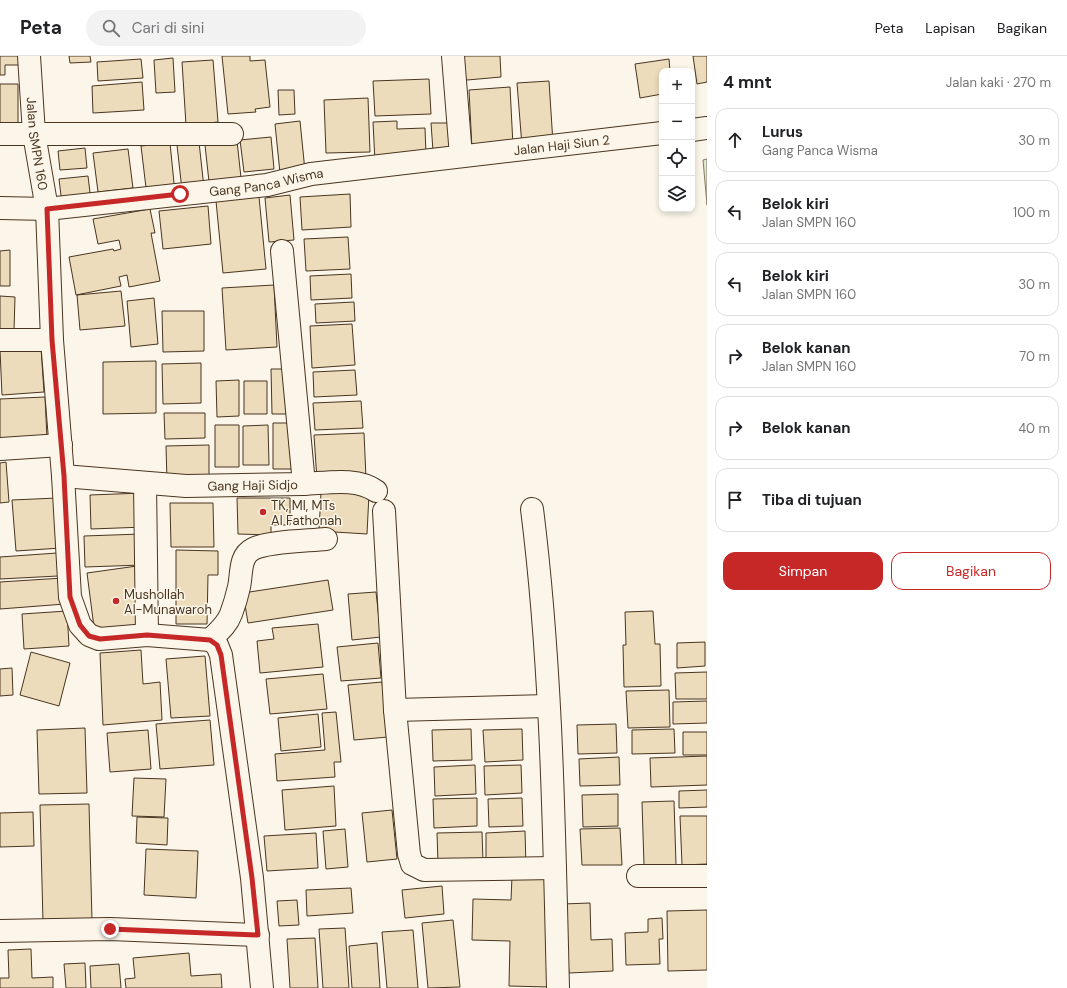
<!DOCTYPE html>
<html lang="id">
<head>
<meta charset="utf-8">
<style>
	:root { --surface:#fff; --page:#f2f2f2; --text:#202124; --muted:#757577; --line:#e0e0e0; --accent:#c62828 }
	body { margin:0; font-family:"DM Sans",sans-serif; background:var(--page); color:var(--text) }
	.controls { position:absolute; right:12px; top:12px; display:grid; overflow:hidden; border-radius:8px; box-shadow:0 2px 6px #0003 }
	.controls button { width:36px; height:36px; display:grid; place-items:center; padding:0; border:0; border-bottom:1px solid var(--line); background:var(--surface); color:var(--text); font:20px sans-serif }
	.stop { position:absolute; width:12px; height:12px; margin:-9px; border:3px solid #c62828; border-radius:50%; background:#fff }
	.stop.end { background:#c62828; border-color:#fff; box-shadow:0 1px 4px #0008 }
	.list { margin:0; padding:0; list-style:none }
	h2 { display:flex; justify-content:space-between; align-items:center; height:52px; margin:0; padding:0 16px; font-size:17px }
	h2 small { font-size:13px; font-weight:400; color:var(--muted) }
	.list li { display:grid; grid-template-columns:26px 1fr auto; gap:12px; align-items:center; box-sizing:border-box; height:64px; margin:0 8px 8px; padding:0 8px; border:1px solid var(--line); border-radius:12px }
	.list b { display:block; font-size:15px; white-space:nowrap }
	.list p { margin:0; font-size:13px; white-space:nowrap; color:var(--muted) }
	.list em { font-size:13px; font-style:normal; color:var(--muted) }
	.actions { display:flex; gap:8px; padding:12px 16px }
	.actions a { flex:1; padding:9px 0; border:1px solid var(--accent); border-radius:12px; text-align:center; font-size:14px; color:var(--accent) }
	.actions .main { background:var(--accent); color:#fff }
	.icon { flex:none; width:22px; height:22px; fill:none; stroke:currentColor; stroke-width:2; stroke-linecap:round; stroke-linejoin:round }
	.map { position:relative; flex:none; width:707px; height:932px; overflow:hidden }
	header { display:flex; align-items:center; gap:24px; box-sizing:border-box; height:56px; padding:0 20px; background:var(--surface); border-bottom:1px solid var(--line) }
	header strong { font-size:19px }
	nav { display:flex; gap:22px; margin-inline-start:auto; font-size:14px }
	.search { width:280px; height:36px; background:var(--page); display:flex; align-items:center; gap:10px; box-sizing:border-box; padding:0 14px; border-radius:22px; color:var(--muted); font-size:15px }
	main { display:flex }
	aside { flex:1; background:var(--surface) }
	.map>svg:first-child { display:block }
</style>
</head>
<body>
<header>
<strong>Peta</strong>
<div class="search"><svg class="icon" aria-label="search" viewBox="0 0 24 24"><circle cx="10" cy="10" r="6"/><path d="M15 15l6 6"/></svg>Cari di sini</div>
<nav><a>Peta</a><a>Lapisan</a><a>Bagikan</a></nav>
</header>
<main>
<div class="map">
<svg width="707" height="932" viewBox="0 0 707 932">
	<rect width="100%" height="100%" fill="#fbf6e9"/>
	<path fill="#dce7d0" stroke="#887966" d="M707,103V149L703,104Z"/>
	<path fill="#ecdcbc" stroke="#4a3520" d="M0,0H20V9H5V19H0Z
		M69,0H90L91,6L70,7Z
		M222,0H250V5L265,4L270,51L255,53L256,56L228,58Z
		M454,0H500L501,21L456,25Z
		M693,0H707V26L697,28Z
		M173,2L175,36L156,37L154,4Z
		M141,3L143,22L98,25L97,6Z
		M669,3L670,15H662V38L640,42L635,8Z
		M213,4L218,66L186,69L182,6Z
		M429,23L431,58L375,60L373,25Z
		M549,25L553,87L522,90L517,27Z
		M142,26L144,54L93,57L92,30Z
		M0,28H18V74H0Z
		M510,31L513,90L472,93L469,34Z
		M278,34H294L295,58L279,59Z
		M368,42L370,96L326,97L324,44Z
		M300,65L305,115L280,117L275,68Z
		M397,65V73L425,72L426,99L375,106L373,66Z
		M431,67H455L456,94L433,95Z
		M271,81L274,113L244,116L240,84Z
		M237,85L242,131L210,135L205,89Z
		M199,86L204,132L182,134L177,89Z
		M170,87L175,137L147,140L141,90Z
		M85,92L87,112L60,114L58,95Z
		M128,93L133,132L98,136L93,97Z
		M88,120L91,145L62,148L59,123Z
		M350,138L351,171L302,174L300,141Z
		M290,139L294,184L269,186L265,142Z
		M259,141L266,213L223,217L216,145Z
		M208,150L211,188L163,193L159,155Z
		M150,153L155,177H151L160,225L129,231L127,219L119,221L121,230L76,239L69,201L113,193L114,195L121,193L119,184L98,188L93,163Z
		M348,181L350,213L306,215L304,183Z
		M10,194V230H0V195Z
		M351,218L352,242L311,244L310,220Z
		M274,229L277,291L226,294L222,232Z
		M121,235L125,270L80,274L77,239Z
		M0,240L15,241L14,275L0,274Z
		M154,242L158,288L131,291L127,245Z
		M354,246L355,265L316,267L315,248Z
		M162,255H204V295L163,296Z
		M352,268L355,309L312,312L310,270Z
		M41,292L44,336L2,339L0,294Z
		M156,305V357L103,358V306Z
		M201,307V347L163,348L162,308Z
		M271,313H290L291,358H272Z
		M355,314L357,339L314,341L313,316Z
		M239,324V360L217,361L216,325Z
		M244,325H267V358H244Z
		M45,341L47,382L0,383V343Z
		M361,345L363,372L315,374L313,347Z
		M164,357H205V382L165,383Z
		M273,367H297L298,413H273Z
		M215,369H239V411H215Z
		M268,369L269,409H243V370Z
		M364,377L366,422L317,424L314,379Z
		M209,389V425H167L166,390Z
		M6,406L9,446L0,447V407Z
		M321,436L369,438L367,478L319,475Z
		M143,437L145,471L91,473L90,439Z
		M57,442L61,492L16,495L12,444Z
		M237,442H290V469H271V479L238,478Z
		M170,447H213L214,491H171Z
		M141,478L142,509L85,511L84,480Z
		M176,494L218,495V519H208L207,568H176Z
		M57,497L58,520L0,523V501Z
		M137,510L146,572L95,579L87,517Z
		M63,522L65,548L0,553V526Z
		M328,524L333,554L248,567L243,537Z
		M376,536L381,581L352,584L348,538Z
		M67,555L69,590L24,593L22,558Z
		M653,555L655,588H660L661,630L624,631L623,589H626L625,556Z
		M318,568L323,611L260,617L257,585L274,583L272,572Z
		M705,586V610L677,612V587Z
		M378,587L381,622L341,625L337,591Z
		M141,594L143,628L160,626L162,664L103,669L100,597Z
		M31,596L70,607L59,650L20,639Z
		M205,600L210,660L171,662L166,603Z
		M12,612L13,639L0,640V613Z
		M707,616V643H676L675,617Z
		M323,618L327,653L270,658L266,623Z
		M382,626L388,681L354,684L348,629Z
		M669,634L670,671L628,672L626,635Z
		M707,645V667L673,668V646Z
		M336,656L341,706H334L335,721L277,725L275,698L325,694L322,657Z
		M318,658L321,691L281,695L278,662Z
		M210,664L214,709L160,713L156,668Z
		M616,668L617,697L578,698L577,669Z
		M85,672L87,737L39,738L37,674Z
		M471,673L472,704L433,705L432,674Z
		M522,673L523,704L485,706L483,674Z
		M674,673L675,697L632,698V674Z
		M148,674L151,713L110,716L107,677Z
		M683,676H707V699H683Z
		M707,700V729L651,731L650,702Z
		M619,701L620,729L580,730L579,703Z
		M475,709L476,738L435,740L434,711Z
		M521,709L522,737L485,739L484,710Z
		M134,722L166,723L164,761L132,760Z
		M334,730L336,770L285,774L282,734Z
		M707,734V751L679,752V735Z
		M618,738V770L583,771L582,739Z
		M477,742V770L434,772L433,743Z
		M522,742L523,770L489,771L488,743Z
		M674,745L676,809H644L642,746Z
		M89,748L92,865L43,866L40,749Z
		M392,754L397,803L367,806L362,757Z
		M33,756L34,790L0,791V757Z
		M680,760H707V808L682,809Z
		M137,761L168,762L167,789L136,787Z
		M620,772L622,809H582L580,773Z
		M345,773L348,811L326,813L323,775Z
		M525,775L526,811L486,812V777Z
		M482,776L483,805L438,807L437,777Z
		M316,777L318,812L267,815L264,780Z
		M146,793L198,795L196,842L144,839Z
		M512,820L551,821L549,931L509,930L510,885L472,884L473,843L511,844Z
		M442,830L444,858L405,862L402,834Z
		M351,832L353,857L307,860L306,834Z
		M297,844L299,869L279,870L277,845Z
		M590,847L591,884L612,883L613,915L569,917L563,848Z
		M707,854V914L668,915L667,855Z
		M662,862L663,883H659L660,908L626,909L625,877L648,876V863Z
		M453,864L460,931L428,932L422,867Z
		M345,872L349,932H323L319,873Z
		M413,874L418,932H387L382,876Z
		M315,882L318,932H290L287,883Z
		M377,887L380,932H352L349,890Z
		M31,893L32,922L53,921V932H0V922H9L8,894Z
		M189,897L191,920L221,918L222,932H126L125,923L135,922L133,902Z
		M85,907L86,932H66L64,908Z
		M119,908L121,932H91L90,910Z"/>
	<g fill="none" stroke-linecap="round" stroke-linejoin="round">
		<g stroke="#4a3520" stroke-width="24">
			<g id="minor">
				<path id="s1" d="M29,0L34,78L47,153L52,284L63,420L70,541L80,569L89,579L99,583L147,579L210,584L217,589L221,599L252,822L262,932"/>
				<path d="M453,0L461,100"/>
				<path d="M692,74L707,72"/>
				<path d="M0,78H232"/>
				<path id="s2" d="M0,152L47,153L267,129L311,118L662,77"/>
				<path d="M0,284H52"/>
				<path d="M0,393L61,389"/>
				<path id="s3" d="M63,420L186,430L304,428L282,195"/>
				<path d="M145,427L147,579"/>
				<path d="M304,428C327,427 357,421 376,435"/>
				<path d="M532,453C552,612 554,773 558,932"/>
				<path d="M384,455L395,654L409,798L412,808L424,814L555,812"/>
				<path d="M210,584C218,576 227,569 231,558C234,550 237,540 239,531C242,518 239,500 253,493C269,485 307,485 326,483"/>
				<path d="M395,654L548,650"/>
				<path d="M638,820H707"/>
				<path d="M0,875L110,873L258,879"/>
			</g>
		</g>
		<use href="#minor" stroke="#fbf6e9" stroke-width="22"/>
	</g>
	<g fill="none" stroke-linecap="round" stroke-linejoin="round">
		<path stroke="#c62828" stroke-width="5" d="M110,873L258,879L252,822L221,599L217,589L210,584L147,579L100,583L89,580L80,569L70,541L64,420L52,284L47,153L180,138"/>
	</g>
	<g fill="#c62828" stroke="#fbf6e9" stroke-width="1.5">
		<circle cx="263" cy="456" r="4"/>
		<circle cx="116" cy="545" r="4"/>
	</g>
	<g text-anchor="middle" stroke-width="3" stroke-linejoin="round" paint-order="stroke">
		<g font-size="13" fill="#4a3520" stroke="#fbf6e9">
			<text dy="5" stroke="none"><textPath href="#s1" startOffset="88">Jalan SMPN 160</textPath></text>
			<text dy="5" stroke="none"><textPath href="#s2" startOffset="566">Jalan Haji Siun 2</textPath></text>
			<text dy="5" stroke="none"><textPath href="#s2" startOffset="268">Gang Panca Wisma</textPath></text>
			<text dy="5" stroke="none"><textPath href="#s3" startOffset="190">Gang Haji Sidjo</textPath></text>
		</g>
		<g font-size="13" fill="#4a3520" stroke="#fbf6e9" text-anchor="start">
			<text x="271" y="454">TK, MI, MTs<tspan x="271" dy="15">Al Fathonah</tspan></text>
			<text x="124" y="543">Mushollah<tspan x="124" dy="15">Al-Munawaroh</tspan></text>
		</g>
	</g>
</svg>
<div class="controls">
<button>+</button>
<button>−</button>
<button><svg class="icon" aria-label="locate" viewBox="0 0 24 24"><circle cx="12" cy="12" r="6"/><path d="M12 2v4M12 18v4M2 12h4M18 12h4"/></svg></button>
<button><svg class="icon" aria-label="layers" viewBox="0 0 24 24"><path d="M12 4l9 5-9 5-9-5zM3 14l9 5 9-5"/></svg></button>
</div>
<div class="stop" style="left:180px;top:138px"></div>
<div class="stop end" style="left:110px;top:873px"></div>
</div>
<aside>
<h2>4 mnt<small>Jalan kaki · 270 m</small></h2>
<ul class="list">
<li><svg class="icon" aria-label="ahead" viewBox="0 0 24 24"><path d="M12 20V5M6 11l6-6 6 6"/></svg><div><b>Lurus</b><p>Gang Panca Wisma</p></div><em>30 m</em></li>
<li><svg class="icon" aria-label="left" viewBox="0 0 24 24"><path d="M17 20v-9H6M10 6l-5 5 5 5"/></svg><div><b>Belok kiri</b><p>Jalan SMPN 160</p></div><em>100 m</em></li>
<li><svg class="icon" aria-label="left" viewBox="0 0 24 24"><path d="M17 20v-9H6M10 6l-5 5 5 5"/></svg><div><b>Belok kiri</b><p>Jalan SMPN 160</p></div><em>30 m</em></li>
<li><svg class="icon" aria-label="right" viewBox="0 0 24 24"><path d="M7 20v-9h11M14 6l5 5-5 5"/></svg><div><b>Belok kanan</b><p>Jalan SMPN 160</p></div><em>70 m</em></li>
<li><svg class="icon" aria-label="right" viewBox="0 0 24 24"><path d="M7 20v-9h11M14 6l5 5-5 5"/></svg><div><b>Belok kanan</b></div><em>40 m</em></li>
<li><svg class="icon" aria-label="arrive" viewBox="0 0 24 24"><path d="M6 21V4h12l-3 4 3 4H6"/></svg><div><b>Tiba di tujuan</b></div></li>
</ul>
<div class="actions"><a class="main">Simpan</a><a>Bagikan</a></div>
</aside>
</main>
</body>
</html>
